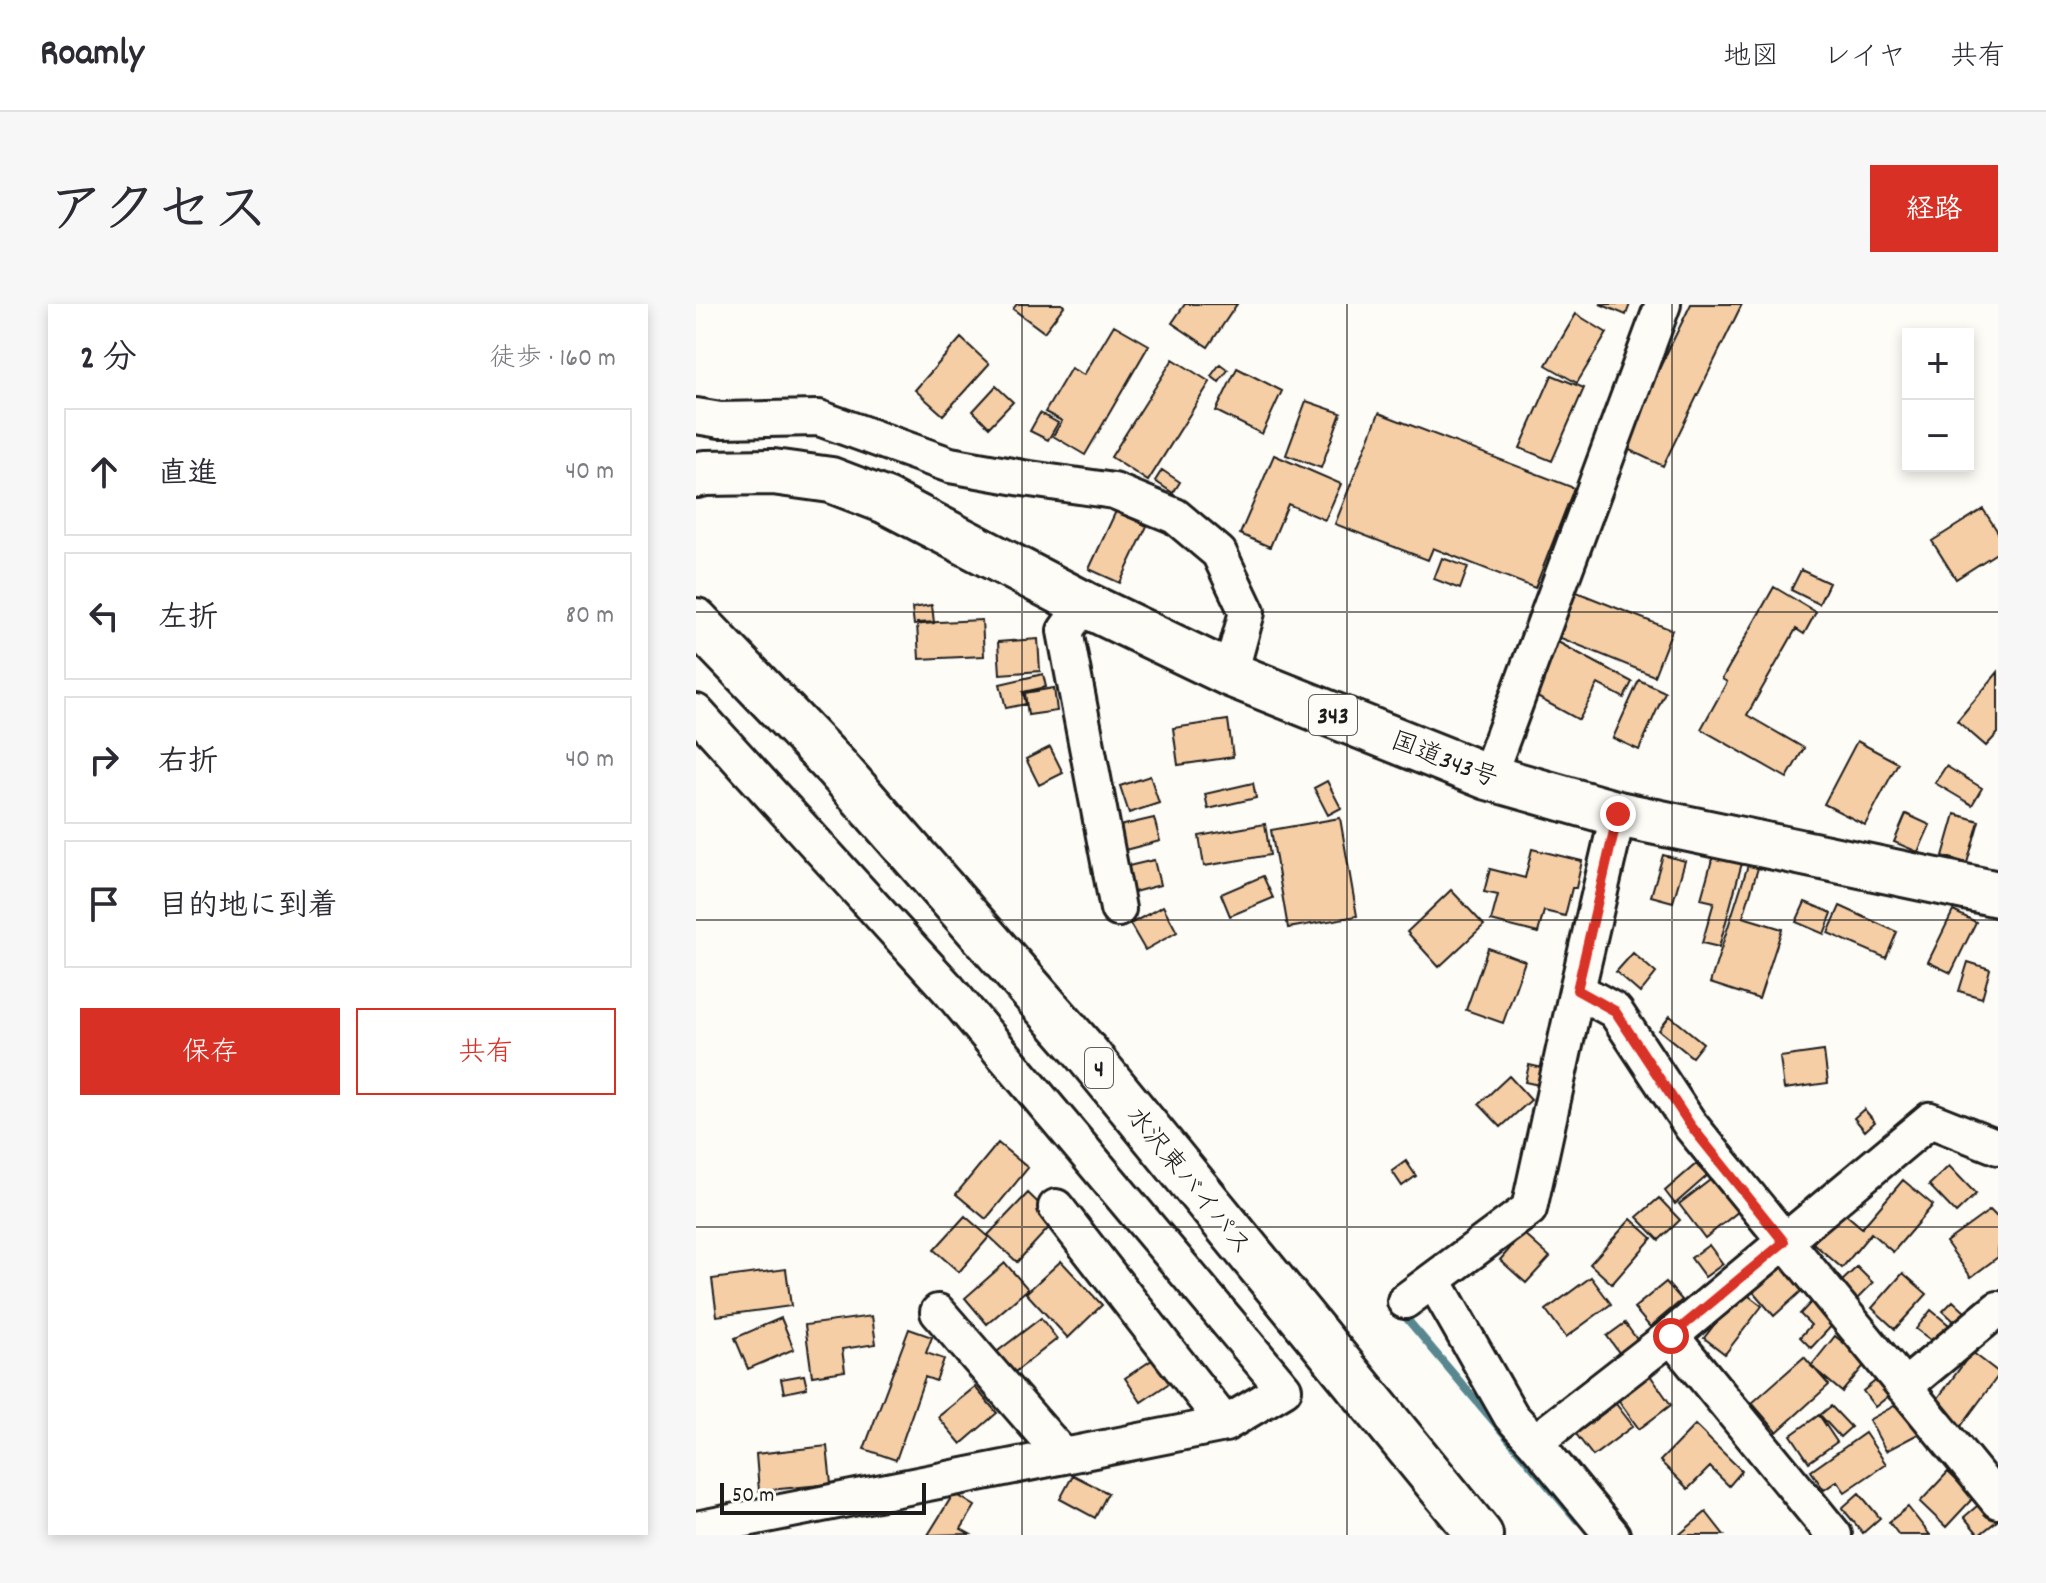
<!DOCTYPE html>
<html lang="ja">
<head>
<meta charset="utf-8">
<style>
	:root { --surface:#fff; --page:#f7f7f7; --text:#2b2b33; --muted:#7c7c81; --line:#e1e1e2; --accent:#d93025 }
	body { margin:0; font-family:Dekko,"Klee One",sans-serif; background:var(--page); color:var(--text) }
	.controls { position:absolute; right:24px; top:24px; display:grid; overflow:hidden; border-radius:0px; box-shadow:0 4px 12px #0003 }
	.controls button { width:72px; height:72px; display:grid; place-items:center; padding:0; border:0; border-bottom:2px solid var(--line); background:var(--surface); color:var(--text); font:40px sans-serif }
	.scale { position:absolute; left:24px; bottom:20px; width:206px; box-sizing:border-box; padding-left:8px; border:4px solid #1c1c1c; border-top:0; font-size:22px; line-height:28px; white-space:nowrap; color:#1c1c1c; -webkit-text-stroke:6px #fdfcf7; paint-order:stroke }
	.stop { position:absolute; width:24px; height:24px; margin:-18px; border:6px solid #d93025; border-radius:50%; background:#fff }
	.stop.end { background:#d93025; border-color:#fff; box-shadow:0 2px 8px #0008 }
	.list { margin:0; padding:0; list-style:none }
	h2 { display:flex; justify-content:space-between; align-items:center; height:104px; margin:0; padding:0 32px; font-size:34px }
	h2 small { font-size:26px; font-weight:400; color:var(--muted) }
	.list li { display:grid; grid-template-columns:52px 1fr auto; gap:24px; align-items:center; box-sizing:border-box; height:128px; margin:0 16px 16px; padding:0 16px; border:2px solid var(--line); border-radius:0px }
	.list b { display:block; font-size:30px; white-space:nowrap }
	.list em { font-size:26px; font-style:normal; color:var(--muted) }
	.actions { display:flex; gap:16px; padding:24px 32px }
	.actions a { flex:1; padding:18px 0; border:2px solid var(--accent); border-radius:0px; text-align:center; font-size:28px; color:var(--accent) }
	.actions .main { background:var(--accent); color:#fff }
	.icon { flex:none; width:44px; height:44px; fill:none; stroke:currentColor; stroke-width:2; stroke-linecap:round; stroke-linejoin:round }
	.map { position:relative; flex:none; width:1302px; height:1231px; overflow:hidden; border-radius:0px }
	header { display:flex; align-items:center; gap:48px; box-sizing:border-box; height:112px; padding:0 40px; background:var(--surface); border-bottom:2px solid var(--line) }
	header strong { font-size:38px }
	nav { display:flex; gap:44px; margin-inline-start:auto; font-size:28px }
	.intro { display:flex; align-items:center; justify-content:space-between; box-sizing:border-box; height:192px; padding:0 48px }
	h1 { margin:0; font-size:56px }
	.button { padding:20px 36px; border-radius:0px; background:var(--accent); color:#fff; font-size:28px; font-weight:700 }
	main { display:flex; gap:48px; padding:0 48px }
	aside { flex:1; background:var(--surface); border-radius:0px; box-shadow:0 4px 12px #0003 }
	.map>svg:first-child { display:block }
</style>
</head>
<body>
<header>
<strong>Roamly</strong>
<nav><a>地図</a><a>レイヤ</a><a>共有</a></nav>
</header>
<div class="intro"><h1>アクセス</h1><a class="button">経路</a></div>
<main>
<aside>
<h2>2 分<small>徒歩 · 160 m</small></h2>
<ul class="list">
<li><svg class="icon" aria-label="ahead" viewBox="0 0 24 24"><path d="M12 20V5M6 11l6-6 6 6"/></svg><div><b>直進</b></div><em>40 m</em></li>
<li><svg class="icon" aria-label="left" viewBox="0 0 24 24"><path d="M17 20v-9H6M10 6l-5 5 5 5"/></svg><div><b>左折</b></div><em>80 m</em></li>
<li><svg class="icon" aria-label="right" viewBox="0 0 24 24"><path d="M7 20v-9h11M14 6l5 5-5 5"/></svg><div><b>右折</b></div><em>40 m</em></li>
<li><svg class="icon" aria-label="arrive" viewBox="0 0 24 24"><path d="M6 21V4h12l-3 4 3 4H6"/></svg><div><b>目的地に到着</b></div></li>
</ul>
<div class="actions"><a class="main">保存</a><a>共有</a></div>
</aside>
<div class="map">
<svg width="1302" height="1231" viewBox="0 0 1302 1231">
	<rect width="100%" height="100%" fill="#fdfcf7"/>
	<filter id="ink" filterUnits="userSpaceOnUse"><feTurbulence type="fractalNoise" baseFrequency=".0125" numOctaves="2"/><feDisplacementMap in="SourceGraphic" scale="16" xChannelSelector="R" yChannelSelector="G"/><feConvolveMatrix kernelMatrix="1 2 1 2 8 2 1 2 1" color-interpolation-filters="sRGB"/></filter>
	<g filter="url(#ink)">
		<g fill="none" stroke-linecap="round" stroke-linejoin="round">
			<path stroke="#588790" stroke-width="8" d="M711,1015L881,1216"/>
		</g>
		<path fill="#f6cea5" stroke="#1c1c1c" stroke-width="2" d="M321,0H366L368,2L348,28L317,5Z
			M489,0H541L512,43L476,19Z
			M904,0H934L930,11Z
			M995,0H1046L967,162L925,142Z
			M880,10L911,29L881,79L850,61Z
			M418,21L453,41L389,151L357,132L366,117L349,108L375,64L388,71Z
			M265,34L293,60L247,111L219,86Z
			M477,55L514,78L452,177L415,153Z
			M524,60L532,66L523,78L515,72Z
			M541,64L586,87L566,130L520,107Z
			M856,71L888,84L856,157L824,144Z
			M300,82L317,98L293,123L277,107Z
			M610,97L645,109L625,164L590,151Z
			M344,109L362,119L352,136L334,127Z
			M683,109L878,184L839,284L737,244L732,256L639,220Z
			M578,151L645,180L629,216L592,200L574,243L544,230Z
			M466,166L484,178L477,189L459,177Z
			M1287,205L1302,228V248L1260,275L1236,237Z
			M420,207L451,222L424,279L393,265Z
			M746,254L772,263L764,285L738,275Z
			M1105,266L1133,279L1123,300L1095,286Z
			M1078,283L1120,308L1108,330L1100,325L1051,411L1108,444L1091,474L1005,425L1031,378L1026,375Z
			M873,285L976,326L958,372L855,330Z
			M236,301L238,319L218,321L216,304Z
			M286,316L288,352L223,355L221,319Z
			M342,335L344,367L304,370L302,338Z
			M860,337L936,378L928,394L902,380L883,416L832,388Z
			M1302,368V429L1290,442L1261,417Z
			M347,370L350,383L327,388L330,400L310,404L304,380Z
			M943,376L969,388L943,446L917,434Z
			M358,384L361,407L332,411L329,389Z
			M532,416L537,453L482,461L477,424Z
			M1161,437L1202,459L1169,521L1128,500Z
			M354,443L367,469L343,481L330,455Z
			M1250,462L1286,484L1276,501L1239,479Z
			M454,472L463,499L433,509L424,482Z
			M631,477L645,504L632,511L618,484Z
			M557,479L560,494L512,505L509,490Z
			M1210,510L1234,521L1222,548L1198,538Z
			M1259,510L1283,517L1271,559L1247,552Z
			M458,514L464,537L421,548L415,524Z
			M644,514L661,612L592,624L575,526Z
			M569,520L574,551L508,562L503,532Z
			M836,545L886,557L880,584H876L869,612L848,607L842,629L795,617L802,591L788,588L794,565L829,574Z
			M967,551L989,557L977,598L955,592Z
			M1017,552L1046,559L1023,643L1006,639L1018,598L1005,595Z
			M458,556L464,581L427,591L420,565Z
			M1052,561L1062,564L1047,613L1086,625L1063,695L1014,679Z
			M567,572L577,594L534,612L525,590Z
			M755,586L788,621L743,663L711,628Z
			M1109,598L1136,609L1128,630L1100,618Z
			M467,602L481,628L449,646L434,620Z
			M1144,602L1201,628L1190,654L1132,629Z
			M1257,607L1280,618L1255,669L1232,658Z
			M792,644L829,657L807,719L770,706Z
			M937,649L960,669L944,689L920,668Z
			M1272,658L1294,665L1286,694L1263,687Z
			M974,712L1007,739L996,753L963,726Z
			M1128,747L1132,779L1088,785L1084,753Z
			M833,761L847,764L843,781L829,778Z
			M813,772L835,796L805,823L783,800Z
			M1168,805L1179,818L1169,827L1158,814Z
			M302,839L332,864L290,915L260,890Z
			M710,857L720,872L706,882L696,867Z
			M1000,860L1011,872L979,900L969,887Z
			M1253,862L1280,890L1260,909L1233,881Z
			M1022,870L1048,903L1009,934L983,900Z
			M1207,876L1237,901L1197,948L1175,929L1146,964L1117,939L1146,907L1166,924Z
			M332,889L360,916L321,958L292,931Z
			M963,894L984,916L963,936L941,913Z
			M1294,906L1302,914V953L1275,973L1250,938Z
			M269,912L293,933L263,968L238,946Z
			M935,915L956,934L916,980L894,960Z
			M827,929L854,953L830,979L804,956Z
			M1013,941L1027,960L1009,973L995,954Z
			M1085,954L1111,982L1078,1012L1053,983Z
			M365,957L406,1001L372,1034L330,989Z
			M309,959L332,985L291,1020L269,994Z
			M1161,963L1177,979L1161,995L1145,978Z
			M90,965L95,1002L21,1012L16,975Z
			M1207,969L1231,990L1199,1025L1176,1004Z
			M895,973L915,1000L870,1033L850,1006Z
			M970,978L986,996L954,1023L938,1004Z
			M1045,986L1066,1002L1029,1050L1008,1034Z
			M1119,994L1141,1016L1115,1044L1104,1033L1115,1021L1104,1010Z
			M1257,997L1270,1009L1260,1019L1247,1007Z
			M1235,1006L1253,1021L1239,1039L1220,1025Z
			M176,1012L180,1040L146,1045L149,1067L116,1072L109,1021Z
			M85,1014L98,1045L52,1065L39,1034Z
			M345,1014L361,1035L315,1071L298,1050Z
			M929,1019L942,1037L924,1050L911,1032Z
			M213,1025L236,1033L230,1049L248,1055L240,1077L229,1073L200,1156L168,1145Z
			M1139,1032L1171,1058L1146,1088L1115,1062Z
			M1276,1048L1302,1068V1072L1265,1122L1237,1101Z
			M1108,1053L1133,1081L1081,1128L1056,1099Z
			M459,1054L475,1078L445,1098L429,1074Z
			M951,1067L975,1101L943,1125L919,1091Z
			M108,1071L111,1084L88,1089L85,1075Z
			M1183,1074L1195,1090L1179,1103L1167,1087Z
			M279,1083L301,1109L265,1140L242,1113Z
			M1207,1097L1224,1129L1190,1147L1173,1116Z
			M920,1100L937,1122L897,1152L880,1130Z
			M1135,1102L1155,1123L1144,1133L1124,1111Z
			M1123,1111L1141,1138L1113,1158L1095,1131Z
			M999,1121L1046,1167L1033,1182L1014,1163L992,1185L964,1157Z
			M1169,1129L1190,1160L1149,1188L1141,1177L1128,1186L1115,1167Z
			M131,1142L135,1180L63,1187L60,1150Z
			M1252,1168L1278,1193L1250,1223L1224,1198Z
			M377,1171L412,1189L399,1214L364,1195Z
			M258,1189L279,1202L265,1225L274,1230L232,1231Z
			M1163,1189L1184,1214L1167,1229L1146,1204Z
			M1287,1197L1302,1216L1283,1231L1268,1213Z
			M1212,1203L1234,1231H1203L1193,1218Z
			M1010,1208L1028,1231H983Z"/>
		<g fill="none" stroke-linecap="round" stroke-linejoin="round">
			<g stroke="#1c1c1c" stroke-width="40">
				<path id="minor" d="M0,112L24,116L123,114L254,161L327,174L418,187L479,212L523,249L551,308L534,370
					M388,300L369,327L422,605
					M0,408L253,686L588,1085L529,1120L0,1225
					M792,473L967,0
					M881,686L919,707L995,822L1302,1197
					M360,903L529,1120
					M738,977L815,1112L839,1138L916,1231
					M709,997L833,905L881,686L922,510
					M242,1008L367,1152
					M975,1032L1138,1231
					M1208,1083L1302,1005
					M839,1138L975,1032L1234,816L1302,843"/>
			</g>
			<g stroke="#1c1c1c" stroke-width="50">
				<path id="highway" d="M0,171L9,169L77,168L135,176L190,197L388,300L534,370L792,473L922,510L1302,590
					M0,317L141,464L386,744L784,1231"/>
			</g>
			<use href="#minor" stroke="#fdfcf7" stroke-width="34"/>
			<use href="#highway" stroke="#fdfcf7" stroke-width="44"/>
		</g>
	</g>
	<g fill="none" stroke-linecap="round" stroke-linejoin="round" filter="url(#ink)">
		<path stroke="#d93025" stroke-width="10" d="M922,510L881,686L919,707L995,822L1088,938L975,1032"/>
	</g>
	<path fill="none" stroke="#1c1c1c" stroke-width="2" stroke-opacity="0.55" d="M326,0V1231M651,0V1231M976,0V1231M0,308H1302M0,616H1302M0,923H1302"/>
	<g text-anchor="middle" stroke-width="6" stroke-linejoin="round" paint-order="stroke">
		<g fill="#fdfcf7" stroke="#605f5e" stroke-width="2">
			<rect x="613" y="391" width="48" height="40" rx="6"/>
			<rect x="389" y="744" width="28" height="40" rx="6"/>
		</g>
		<g font-size="24" font-weight="bold" fill="#1c1c1c">
			<text x="637" y="419">343</text>
			<text x="403" y="772">4</text>
		</g>
		<g font-size="26" fill="#1c1c1c" stroke="#fdfcf7">
			<text transform="translate(749 454) rotate(21)" y="9">国道343号</text>
			<text transform="translate(494 876) rotate(51)" y="9">水沢東バイパス</text>
		</g>
	</g>
</svg>
<div class="controls">
<button>+</button>
<button>−</button>
</div>
<div class="scale">50 m</div>
<div class="stop" style="left:975px;top:1032px"></div>
<div class="stop end" style="left:922px;top:510px"></div>
</div>
</main>
</body>
</html>
